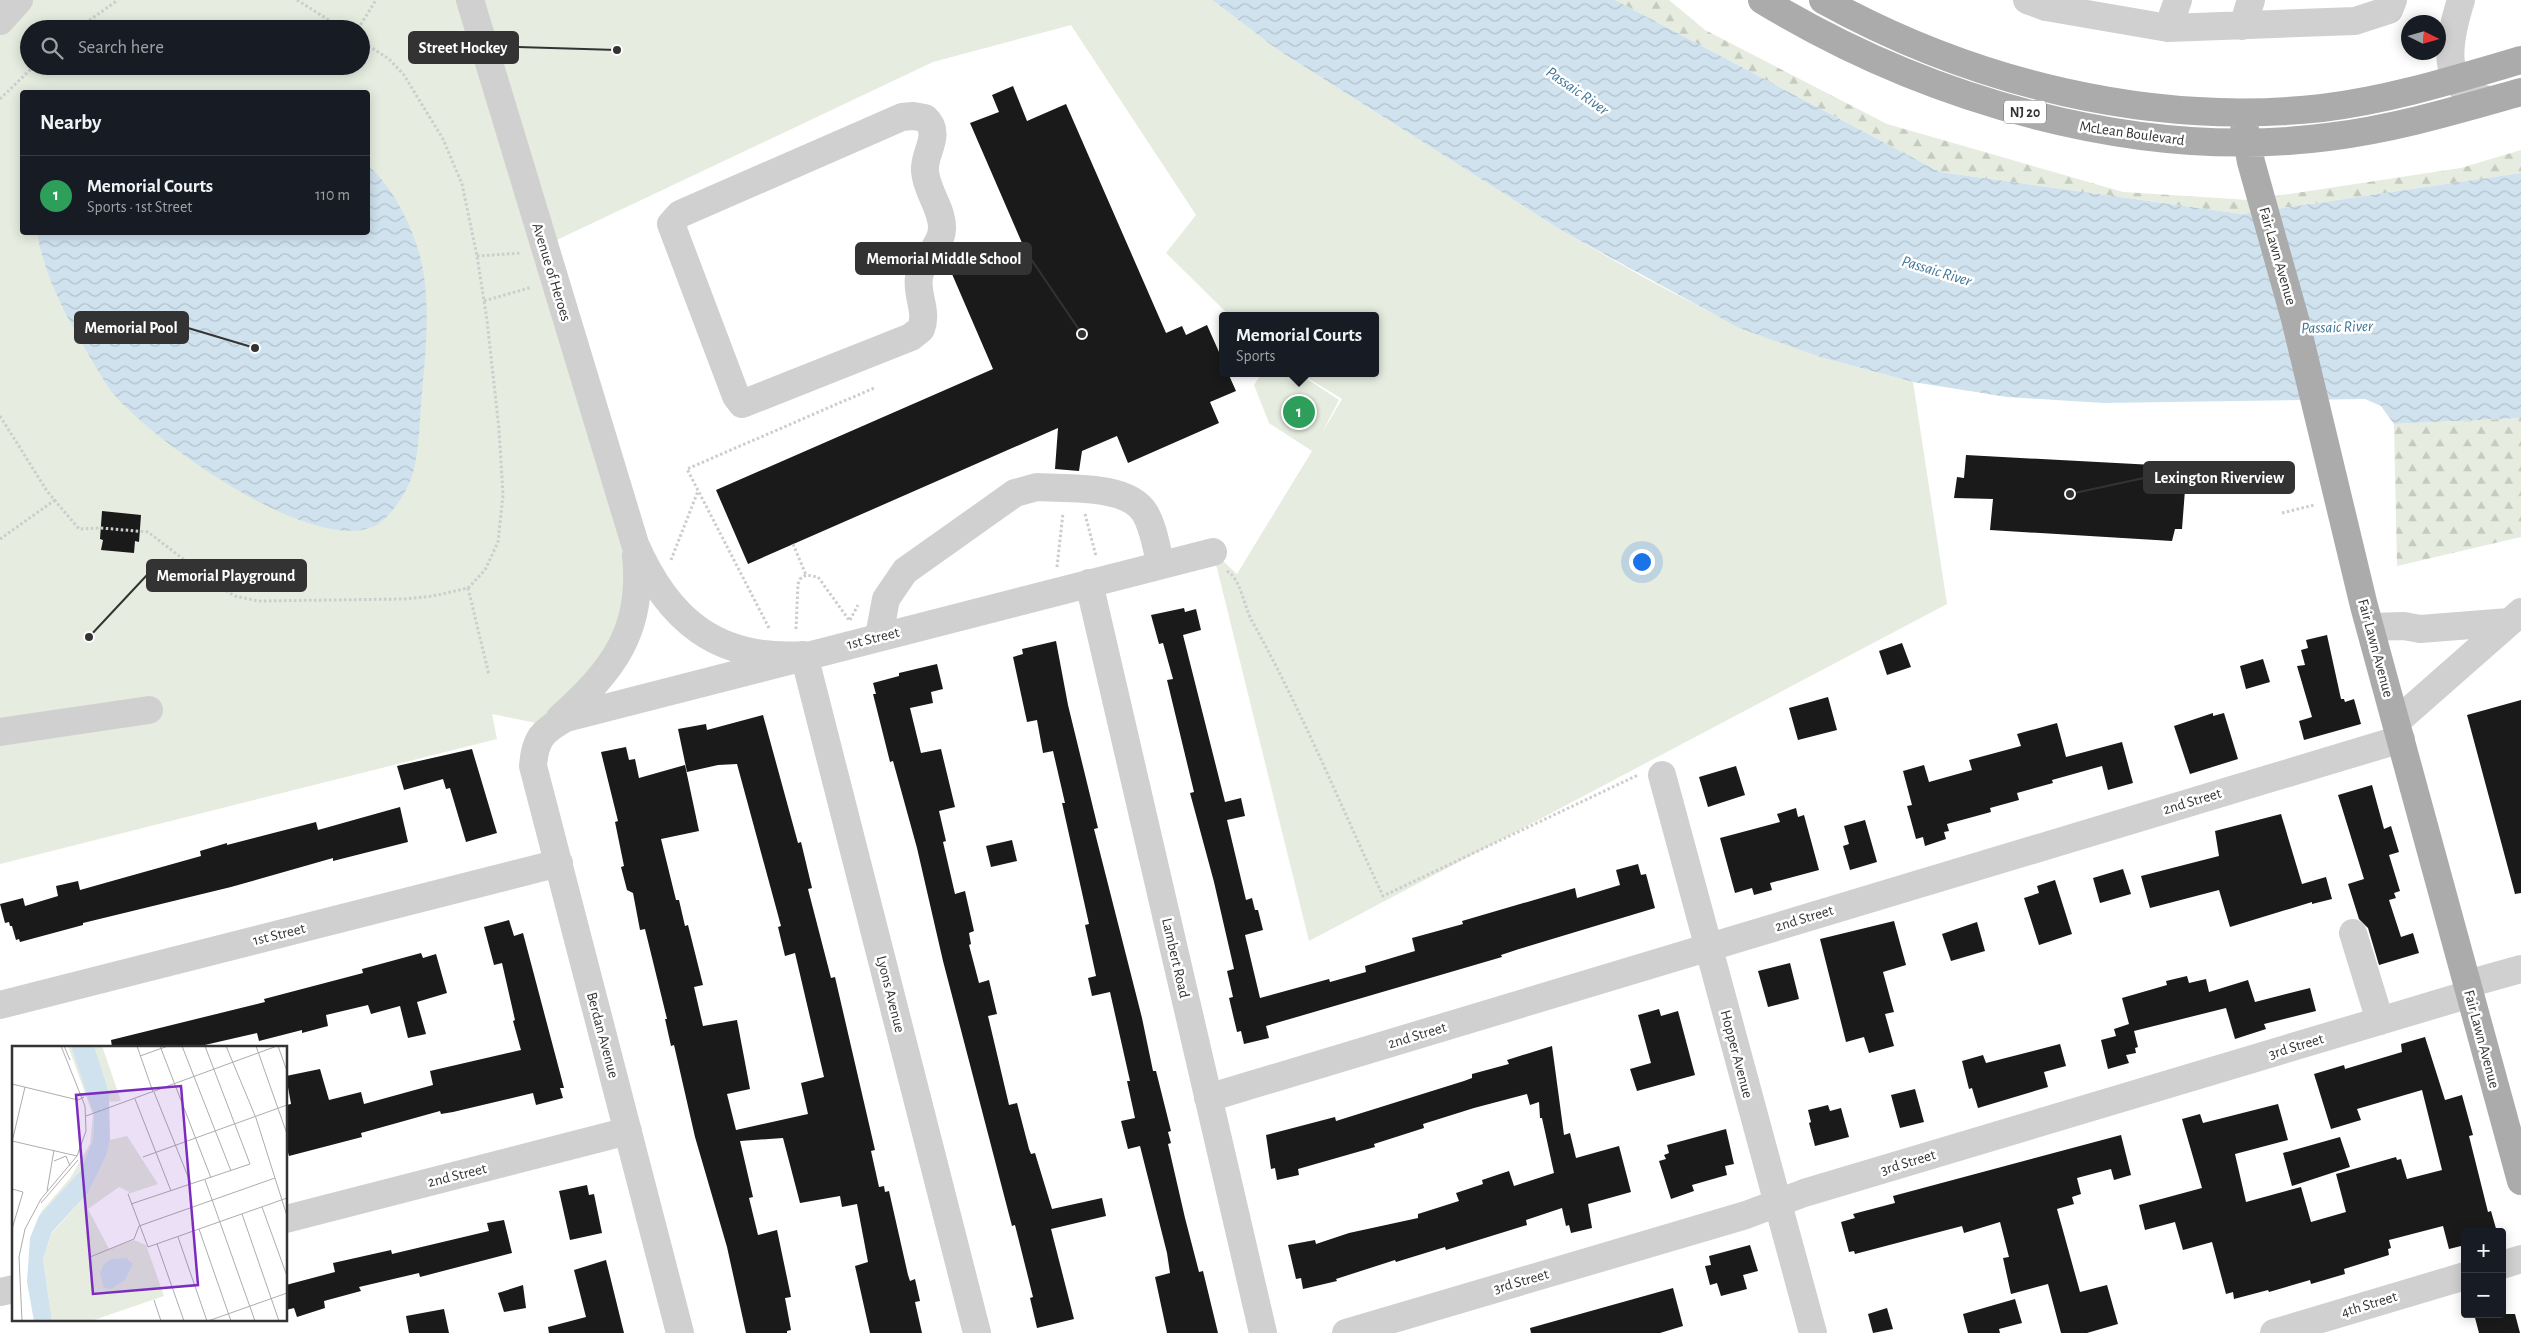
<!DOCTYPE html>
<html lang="en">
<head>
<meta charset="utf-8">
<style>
	:root { --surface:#171b24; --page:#242831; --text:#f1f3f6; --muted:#9ea1a6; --line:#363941; --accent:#e63946 }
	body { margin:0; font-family:"Alegreya Sans",sans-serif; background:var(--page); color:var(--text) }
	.controls { position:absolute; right:15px; bottom:15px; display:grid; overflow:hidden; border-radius:5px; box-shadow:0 2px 12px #0003 }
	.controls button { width:45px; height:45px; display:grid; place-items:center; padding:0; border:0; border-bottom:1px solid var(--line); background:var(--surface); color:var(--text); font:25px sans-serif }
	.compass { position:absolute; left:2401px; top:15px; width:45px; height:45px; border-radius:50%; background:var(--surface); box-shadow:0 2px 12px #0003; rotate:95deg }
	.you { position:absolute; left:1641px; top:561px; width:18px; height:18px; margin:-12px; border:4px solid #fff; border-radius:50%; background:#1a73e8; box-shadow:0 0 0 8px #1a73e833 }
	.badge { display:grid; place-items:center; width:32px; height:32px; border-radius:50%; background:var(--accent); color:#fff; font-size:16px; font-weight:700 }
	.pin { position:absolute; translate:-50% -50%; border:2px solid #fff; box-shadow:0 1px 5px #0006 }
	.popup { position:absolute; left:1219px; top:312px; width:160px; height:65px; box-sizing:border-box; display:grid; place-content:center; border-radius:5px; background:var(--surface); filter:drop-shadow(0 1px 4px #0005); font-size:16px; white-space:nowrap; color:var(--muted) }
	.popup b { font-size:19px; color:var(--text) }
	.popup::after { content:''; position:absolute; left:50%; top:100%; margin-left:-10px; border:10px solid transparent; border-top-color:var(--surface) }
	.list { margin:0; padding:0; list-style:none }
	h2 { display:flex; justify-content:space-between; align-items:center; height:65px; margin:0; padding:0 20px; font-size:21px }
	h2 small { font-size:16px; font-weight:400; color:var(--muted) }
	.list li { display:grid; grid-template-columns:32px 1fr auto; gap:15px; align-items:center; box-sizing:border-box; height:80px; padding:0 20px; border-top:1px solid var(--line) }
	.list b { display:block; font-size:19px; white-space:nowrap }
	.list p { margin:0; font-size:16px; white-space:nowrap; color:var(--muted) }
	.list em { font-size:16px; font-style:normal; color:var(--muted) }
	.icon { flex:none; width:28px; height:28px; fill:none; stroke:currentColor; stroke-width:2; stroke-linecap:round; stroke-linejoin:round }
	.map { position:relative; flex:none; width:2521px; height:1333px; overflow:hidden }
	.search { position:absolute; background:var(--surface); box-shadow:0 2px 12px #0003; left:20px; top:20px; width:350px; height:55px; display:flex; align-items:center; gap:12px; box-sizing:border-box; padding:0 18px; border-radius:28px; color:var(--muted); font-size:19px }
	.panel { position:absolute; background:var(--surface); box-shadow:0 2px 12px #0003; left:20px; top:90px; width:350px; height:145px; border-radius:5px }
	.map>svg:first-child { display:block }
</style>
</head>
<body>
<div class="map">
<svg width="2521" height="1333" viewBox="0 0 2521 1333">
	<defs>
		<pattern id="forest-firs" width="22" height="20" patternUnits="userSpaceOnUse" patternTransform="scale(1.25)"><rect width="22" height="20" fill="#e6ecdf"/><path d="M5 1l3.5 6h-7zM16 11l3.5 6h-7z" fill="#c6cbc0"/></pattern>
		<pattern id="water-waves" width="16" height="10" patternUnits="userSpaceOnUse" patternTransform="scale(1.25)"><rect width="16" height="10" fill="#cfe2ee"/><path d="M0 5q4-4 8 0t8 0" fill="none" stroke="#b2c2cd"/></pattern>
	</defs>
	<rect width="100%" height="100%" fill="#fff"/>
	<path fill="#e6ecdf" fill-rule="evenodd" d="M0,0H1212L1278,50L1564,232L1645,278L1740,328L1823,358L1913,382L1947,604L1309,941L1213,552L1237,574L1312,451L1269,423L1254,385L1262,373H1298L1339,400L1321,435L1342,399L1300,373H1375V316H1230L1166,253L1196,215L1071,25L933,62L544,246L635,544L630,629L551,726L492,714L497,739L0,864ZM29,29H361V66H29ZM22,92H368V232H22Z"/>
	<path fill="url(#forest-firs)" d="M1615,0H1669L1705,30L1887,124L2123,192L2249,200L2461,168L2521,150V173L2242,214L1940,172Z
		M2521,418V537L2397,566L2394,424Z"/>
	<path fill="url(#water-waves)" d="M1212,0H1615L1940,172L2242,214L2521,173V418L2394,424L2381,406L2365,399L2103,403L2007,397L1913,382L1823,358L1739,328L1564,232L1278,50Z
		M368,166C393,187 411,224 420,256C432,303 425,357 421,405C419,429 419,455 411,479C405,494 392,515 378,524C318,561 148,438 111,391C103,380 97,368 90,357C67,318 45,278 37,233L368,232Z"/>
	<path fill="#1a1a1a" d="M1013,86L1027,121L1066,104L1166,333L1182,326L1186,335L1207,325L1223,361V373H1228L1236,391L1210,402L1219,423L1128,463L1117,436L1082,451L1079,471L1055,469L1058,428L748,564L716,490L993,369L952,274L1022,243L970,123L999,112L992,95Z
		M1966,455L2191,467L2190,490H2185L2182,529H2175L2172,541L1990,530L1993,499L1954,498L1957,477L1964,478Z
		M102,511L141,515L139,542L135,541L134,553L101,550L103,540L100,539Z
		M1184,608L1185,612L1196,609L1201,630L1183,635L1225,802L1241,798L1245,816L1227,820L1246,900L1252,898L1255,910H1258L1263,930L1245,935L1260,998L1329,979L1330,982L1366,972L1365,966L1415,951L1412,938L1463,924L1462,921L1575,888L1577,898L1620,885L1616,870L1638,864L1641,875L1646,874L1655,908L1519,949L1501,955L1502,957L1266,1026L1269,1038L1244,1044L1241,1031L1237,1032L1229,998L1233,997L1227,971L1234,969L1214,882L1190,793L1194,792L1167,680L1173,679L1163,643L1159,644L1151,615Z
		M2327,635L2341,699H2344L2345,702L2354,699L2361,724L2304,740L2299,721L2312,717L2297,666L2305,665L2301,650L2308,648L2306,640Z
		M1056,641L1068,705L1098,828L1094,829L1142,1018L1153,1071H1156L1171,1131L1168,1132L1171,1143L1168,1144L1185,1218L1199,1272L1203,1271L1218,1333H1167L1155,1277L1170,1273L1167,1253L1140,1146L1128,1149L1121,1121L1135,1118L1127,1081H1130L1110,992L1092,996L1088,978L1096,976L1085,925L1089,924L1062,803H1065L1053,751L1043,753L1037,720L1027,722L1013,657L1023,654L1022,649Z
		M1902,643L1911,667L1887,675L1879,651Z
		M2263,659L2270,682L2246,689L2240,666Z
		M937,664L943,689L931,692L933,703L910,708L921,753L941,749L955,807L939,811L946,841L943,842L955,894L965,891L974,931L969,933L971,944L969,945L979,983L989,980L997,1014L988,1016L1009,1105L1017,1103L1029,1149L1031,1154L1035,1153L1052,1209L1102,1198L1106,1216L1051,1229L1074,1319L1037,1328L1030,1298L1033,1297L1015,1225L1012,1226L943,961L917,848L893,761L890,762L873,694H876L873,683L899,676V673Z
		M1828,697L1837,730L1798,740L1789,708Z
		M2521,700V893L2515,894L2467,715Z
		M2213,713V716L2224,713L2238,759L2190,774L2174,726Z
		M763,715L798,843L801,842L812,888L808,889L831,978L835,977L875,1150L871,1151L879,1187L884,1186L885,1192L889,1191L908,1275L910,1281L915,1279L920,1301L915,1302L922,1333H870L855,1266L868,1262L857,1204L842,1207L840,1196L800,1203L783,1138L740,1141L753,1197L749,1198L758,1235L777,1230L791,1297L785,1298L791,1330L787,1331V1333H746L727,1247L695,1137L674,1045L671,1046L665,1019H667L645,929L640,930L633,893L627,890L621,867L624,866L615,822L618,821L601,752L626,747L629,760L635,759L639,778L685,765L699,831L661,839L676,900H679L685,926L688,925L703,985L694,987L703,1026L737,1020L750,1089L727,1094L736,1130L808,1114L801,1083L824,1077L795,953L785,956L778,927L781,926L737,764L718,765L687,772L678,729L706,724L707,730Z
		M2057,723L2066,757L2122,742L2133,783L2108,790L2102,766L2052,780L2053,783L2017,793L2019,800L1990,808L1991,812L1947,824L1949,831L1944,832L1946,839L1925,846L1923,837L1916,839L1907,806L1912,805L1903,771L1924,765L1929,782L1972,770L1969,760L2021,746L2017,734Z
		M472,749L497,833L466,842L450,788L446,789L443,779L404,790L397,766Z
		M1736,766L1745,795L1708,807L1699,777Z
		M2372,785L2384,829L2391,826L2399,852L2389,855L2400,891L2394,893L2396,898L2389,900L2401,937L2413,933L2419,953L2379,965L2368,928L2359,919L2348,884L2364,879L2338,795Z
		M400,807L408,842L333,861V858L231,887L83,923V925L20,942L19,939L16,940L12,926H10L9,922L5,923L0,904L23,898L25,906L58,896L56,886L78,881L80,890L201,856L200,851L227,843V845L316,822L318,830Z
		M1796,808L1798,817L1804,815L1819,870L1770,883L1772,890L1754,895L1752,888L1735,893L1720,838L1780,822L1777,814Z
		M2281,814L2302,884L2326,877L2332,899L2312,904V902L2230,927L2219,890L2150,908L2141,876L2219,856L2215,831Z
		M1865,820L1877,862L1850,870L1843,846L1849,844L1844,826Z
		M1012,840L1017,861L991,867L986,846Z
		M2123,869L2131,894L2100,903L2093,878Z
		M2055,880L2072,934L2039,945L2024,898L2039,893L2037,886Z
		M509,920L514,936L523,933L564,1088H560L563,1098L536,1105L533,1093L453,1112L441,1114L440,1111L361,1133L362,1137L289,1156L286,1145V1105L291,1104L286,1076L320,1069L329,1100L361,1092L364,1104L433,1085L430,1071L521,1050L513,1021L515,1020L502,963L494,965L484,927Z
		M1894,921L1906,965L1883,972L1894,1012L1885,1014L1894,1046L1869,1053L1864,1037L1846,1042L1820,939Z
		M1977,922L1985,951L1951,961L1942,934Z
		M421,953L423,958L436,954L447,993L417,1002L426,1034L408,1038L400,1006L371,1014L368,1005L326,1015L328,1026L302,1033V1030L259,1041L257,1033L196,1047H112L111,1040L265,1002L264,999L363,973L362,969Z
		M1790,963L1799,999L1768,1007L1758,971Z
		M2187,976L2189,983L2206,979L2209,992L2248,980L2255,1002L2310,988L2316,1011L2264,1024L2266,1029L2235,1039L2226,1008L2134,1031L2138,1047L2135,1048L2136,1053L2126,1055L2129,1063L2108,1069L2101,1040L2116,1036L2114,1029L2129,1024L2122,998L2167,985L2166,981Z
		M1659,1009L1661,1016L1678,1011L1695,1075L1637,1091L1630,1069L1651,1063L1638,1015Z
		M2425,1037L2445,1100L2462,1095L2473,1135L2469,1136L2488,1212L2491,1211L2497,1232H2465V1245L2449,1249L2443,1226L2389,1240L2391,1248L2388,1249L2389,1255L2344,1269L2345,1274L2311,1284L2310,1280L2269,1292L2268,1290L2234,1299L2233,1292L2226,1294L2212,1242L2183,1250L2175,1222L2145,1230L2139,1205L2202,1188L2182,1119L2200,1114L2203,1123L2278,1104L2288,1140L2235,1154L2246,1202L2301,1187L2311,1222L2346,1212L2336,1174L2396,1157L2397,1160L2401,1159L2407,1179L2442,1170L2422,1090L2357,1109L2361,1120L2331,1129L2314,1074L2344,1065L2345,1069L2402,1052L2401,1044Z
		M2060,1044L2066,1066L2044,1072L2048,1087L1978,1108L1972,1088L1969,1089L1962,1061L1983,1055L1986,1063Z
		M1552,1046L1564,1135L1570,1133L1576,1158L1619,1146L1631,1192L1588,1204L1592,1228L1571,1233L1569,1225L1566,1226L1562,1208L1526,1220L1527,1225L1446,1250L1445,1247L1396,1262L1395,1260L1336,1279L1337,1281L1303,1289L1301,1278L1296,1279L1288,1245L1315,1240L1316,1244L1349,1233L1418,1218V1214L1459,1201L1456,1193L1483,1184L1482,1180L1509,1171L1514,1186L1554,1173L1542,1118H1540L1539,1102L1530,1105L1527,1094L1474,1108L1423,1124L1424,1128L1374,1144L1375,1147L1298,1169L1299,1175L1277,1180L1275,1168L1271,1169L1266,1135L1335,1117L1336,1121L1464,1081L1472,1078V1074L1509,1064L1507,1060Z
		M1915,1089L1924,1122L1900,1128L1891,1095Z
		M1828,1105L1830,1111L1841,1108L1849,1137L1815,1146L1809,1123L1811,1122L1808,1110Z
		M1726,1129L1734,1164L1725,1166L1727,1175L1692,1185L1694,1191L1671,1199L1659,1161L1666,1159L1664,1155L1669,1153L1667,1145Z
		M2121,1135L2131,1175L2114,1180L2111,1169L2077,1178L2081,1194L2072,1197L2074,1204L2057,1209L2080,1292L2107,1285L2118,1324L2087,1333H2061L2048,1284L2011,1294L2003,1258L2009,1257L2000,1222L1964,1233L1962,1226L1855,1254L1854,1251L1849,1252L1841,1222L1855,1218L1853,1214L1895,1203L1893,1196Z
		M2340,1137L2350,1167L2292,1186L2283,1153Z
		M587,1185L589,1195L594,1194L602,1233L570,1240L559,1191Z
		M504,1220L512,1253L420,1277L419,1273L359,1287L361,1291L324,1301L325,1308L297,1317L294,1308L286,1310V1285L335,1272L333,1263L391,1250L392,1254L489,1231L487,1223Z
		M1750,1245L1758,1271L1743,1275L1747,1289L1721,1296L1717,1283L1710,1285L1705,1266L1711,1265L1709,1256Z
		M606,1260L624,1333H549L548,1327L586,1317L574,1270Z
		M523,1285L526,1308L504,1312L498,1293Z
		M1673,1288L1683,1326L1660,1333H1531L1530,1328Z
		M2015,1299L2022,1323L1999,1329L2000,1333H1968L1963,1314Z
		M1887,1308L1893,1329L1873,1333L1868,1314Z
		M444,1309L449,1333H409L406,1316Z
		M2474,1314H2515L2520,1333H2479Z"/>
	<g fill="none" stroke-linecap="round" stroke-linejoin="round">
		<path stroke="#cdcdcd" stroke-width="3" stroke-dasharray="2.5 2.5" stroke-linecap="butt" d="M297,0L343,29
			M77,29L118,0
			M358,29L376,0
			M0,99L34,66
			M477,256L522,253
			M484,301L532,287
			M0,416L47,491L79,529L101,528L148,532L221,588L235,596L258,601L403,599L433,596L468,588L485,570L498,542L503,495L499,429L487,320L477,256L462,184L443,139L404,75L389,59L361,41
			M2282,513L2314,505
			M1085,514L1096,556
			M0,539L55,500
			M793,544L806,575
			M671,560L698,491
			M1057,567L1063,513
			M1227,571C1241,579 1244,607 1252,621C1301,709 1340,804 1383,896L1638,775
			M468,588L489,675
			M850,620L858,605
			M769,628L687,469L874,388
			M796,629L798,584L800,579L806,575L818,577L849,620"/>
		<path stroke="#d0d0d0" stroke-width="28" d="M470,0L635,544C668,620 717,661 804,655L977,1333
			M2027,0L2046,7L2168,28L2355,21L2389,10L2393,0
			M2461,0C2449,38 2436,92 2490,100
			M0,21L19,0
			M2243,26L2251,0
			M2168,28L2178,0
			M913,116L925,118C943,134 923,153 925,171C926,191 943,209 942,229C941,248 922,259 919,277C916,295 928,311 921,329L911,337L742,404L736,396L671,224L680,214L902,117Z
			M1089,583L1263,1333
			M2370,627L2404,626L2420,629L2509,622
			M879,636L886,599L905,571L1015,493L1037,487C1067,489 1128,484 1145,513C1154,528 1156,548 1161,565
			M560,718C613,670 644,631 636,555
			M2396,722L2521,612
			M0,732L149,710
			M1662,775L1813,1333
			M2353,933L2380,1021
			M2467,984L2521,969
			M0,1005L559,863
			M1208,1098L2401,739
			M286,1219L628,1131
			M2502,1265L2521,1259
			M0,1292L14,1289
			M680,1333L533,766C535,739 542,731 566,718L1213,552
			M1346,1333L1746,1215L1804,1193L2470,994
			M2274,1333L2465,1276"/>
		<path stroke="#ababab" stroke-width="28" d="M1762,0C1925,99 2136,162 2328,137C2394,129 2457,110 2521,92
			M1823,0C1973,83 2151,127 2322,108C2390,100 2456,79 2521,60
			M2242,113L2251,162L2295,319L2364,606L2521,1181"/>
	</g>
	<g text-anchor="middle" stroke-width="5" stroke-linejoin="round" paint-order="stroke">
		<rect fill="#fff" stroke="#707070" stroke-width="1" x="2004" y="100.5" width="42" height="23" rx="4"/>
		<g font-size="14" font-weight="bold" fill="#333">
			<text x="2025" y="117">NJ 20</text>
		</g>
		<g font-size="15" fill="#333" stroke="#fff">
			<text transform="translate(2132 133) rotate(8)" y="5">McLean Boulevard</text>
			<text transform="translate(2278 256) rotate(74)" y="5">Fair Lawn Avenue</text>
			<text transform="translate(552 272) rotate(73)" y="5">Avenue of Heroes</text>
			<text transform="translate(873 638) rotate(-14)" y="5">1st Street</text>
			<text transform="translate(2376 648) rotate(75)" y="5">Fair Lawn Avenue</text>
			<text transform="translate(2192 801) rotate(-17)" y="5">2nd Street</text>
			<text transform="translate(1804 918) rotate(-17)" y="5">2nd Street</text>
			<text transform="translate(279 934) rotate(-14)" y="5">1st Street</text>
			<text transform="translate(1176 958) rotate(77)" y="5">Lambert Road</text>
			<text transform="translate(891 994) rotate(76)" y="5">Lyons Avenue</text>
			<text transform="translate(603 1035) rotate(75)" y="5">Berdan Avenue</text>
			<text transform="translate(1417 1035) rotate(-17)" y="5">2nd Street</text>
			<text transform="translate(2482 1039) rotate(75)" y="5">Fair Lawn Avenue</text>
			<text transform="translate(2296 1046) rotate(-17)" y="5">3rd Street</text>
			<text transform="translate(1737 1054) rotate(75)" y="5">Hopper Avenue</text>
			<text transform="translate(1908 1162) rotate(-17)" y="5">3rd Street</text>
			<text transform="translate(457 1175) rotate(-14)" y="5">2nd Street</text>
			<text transform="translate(1521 1281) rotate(-16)" y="5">3rd Street</text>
			<text transform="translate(2369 1304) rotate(-17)" y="5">4th Street</text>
		</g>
		<g font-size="16" font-style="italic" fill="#3f7597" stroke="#fff">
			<text transform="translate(1578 90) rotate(35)" y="6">Passaic River</text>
			<text transform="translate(1937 270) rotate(17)" y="6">Passaic River</text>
			<text transform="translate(2337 326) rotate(-2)" y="6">Passaic River</text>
		</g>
	</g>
	<g transform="translate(12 1046)">
		<rect width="275" height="275" fill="#fff"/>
		<path d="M115,90L146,138L116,148L117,146L107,141L76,163L97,203L122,194L134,199L152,250L79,275H40L31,213L40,187L76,147L95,108L98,94Z" fill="#e6ecdf"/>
		<path d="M56,0H59L76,43L82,69L81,94L68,125L27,170L18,191L29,166L59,131L78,98L81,69ZM82,0H90L109,55L98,56Z" fill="#e6ecdf"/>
		<path d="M59,0H82L97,47L98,94L95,108L76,147L40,186L31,213L40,275H22L15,236L18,192L27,170L68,125L81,94L82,69ZM114,212L121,218L113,234L99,243L92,242L88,227L92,218L100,213Z" fill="#cfe2ee"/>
		<path fill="none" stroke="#adadad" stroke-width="1" d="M52,0L58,14M125,0L141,46M148,0L199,132M170,0L219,125M214,0L244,72L275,170M244,0L275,88M266,0L275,25M128,10L156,0M0,38L66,54L72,51M142,46L179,138M123,53L159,145M74,70L265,0M0,95L65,110M0,96L13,41M131,111L275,59M42,115L54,110L58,120M193,134L243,275M0,143L11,146L0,183M35,145L42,104M116,148L136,201L275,152M29,157L66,114M119,158L238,118L193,0M250,161L275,230M230,168L267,275M187,183L219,275M166,191L195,275M145,198L172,275M78,211L122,193L127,180L263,132M142,254L149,275M10,275L7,211L13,183L29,153L65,110L74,85L73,60L49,0M196,275L275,247"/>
		<path fill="#7b2cbf" fill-opacity="0.15" stroke="#7b2cbf" stroke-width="2.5" d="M169,40L186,239L81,248L64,49Z"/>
		<rect width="275" height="275" fill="none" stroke="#333" stroke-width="2.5"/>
	</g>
	<path fill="none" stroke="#333" stroke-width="2" d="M617 50L518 47M1082 334L1031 259M255 348L188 328M2070 494L2144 478M89 637L147 575"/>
	<g fill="#333" stroke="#fff" stroke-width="2">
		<circle cx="617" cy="50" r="5"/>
		<circle cx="1082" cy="334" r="5"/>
		<circle cx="255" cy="348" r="5"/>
		<circle cx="2070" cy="494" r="5"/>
		<circle cx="89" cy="637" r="5"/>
	</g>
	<g fill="#333" stroke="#333" stroke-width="2">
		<rect x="409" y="32" width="109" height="31" rx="5"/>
		<rect x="856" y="243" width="175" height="31" rx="5"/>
		<rect x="75" y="312" width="113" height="31" rx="5"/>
		<rect x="2144" y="462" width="150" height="31" rx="5"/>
		<rect x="147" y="560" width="159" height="31" rx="5"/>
	</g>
	<g font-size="16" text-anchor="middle" font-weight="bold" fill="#fff">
		<text x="463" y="53">Street Hockey</text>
		<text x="944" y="264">Memorial Middle School</text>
		<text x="131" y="333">Memorial Pool</text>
		<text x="2219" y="483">Lexington Riverview</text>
		<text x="226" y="581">Memorial Playground</text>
	</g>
</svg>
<div class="controls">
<button>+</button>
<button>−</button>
</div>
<svg class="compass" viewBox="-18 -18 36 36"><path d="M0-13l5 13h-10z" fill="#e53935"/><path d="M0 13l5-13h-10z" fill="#9ea1a6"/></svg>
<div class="you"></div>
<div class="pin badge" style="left:1299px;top:412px;background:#2e9e5b">1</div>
<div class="popup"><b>Memorial Courts</b>Sports</div>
<div class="search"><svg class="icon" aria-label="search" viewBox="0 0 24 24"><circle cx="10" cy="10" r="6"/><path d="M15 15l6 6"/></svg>Search here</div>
<section class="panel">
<h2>Nearby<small></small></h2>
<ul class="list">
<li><span class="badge" style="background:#2e9e5b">1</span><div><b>Memorial Courts</b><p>Sports · 1st Street</p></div><em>110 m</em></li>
</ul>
</section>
</div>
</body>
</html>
